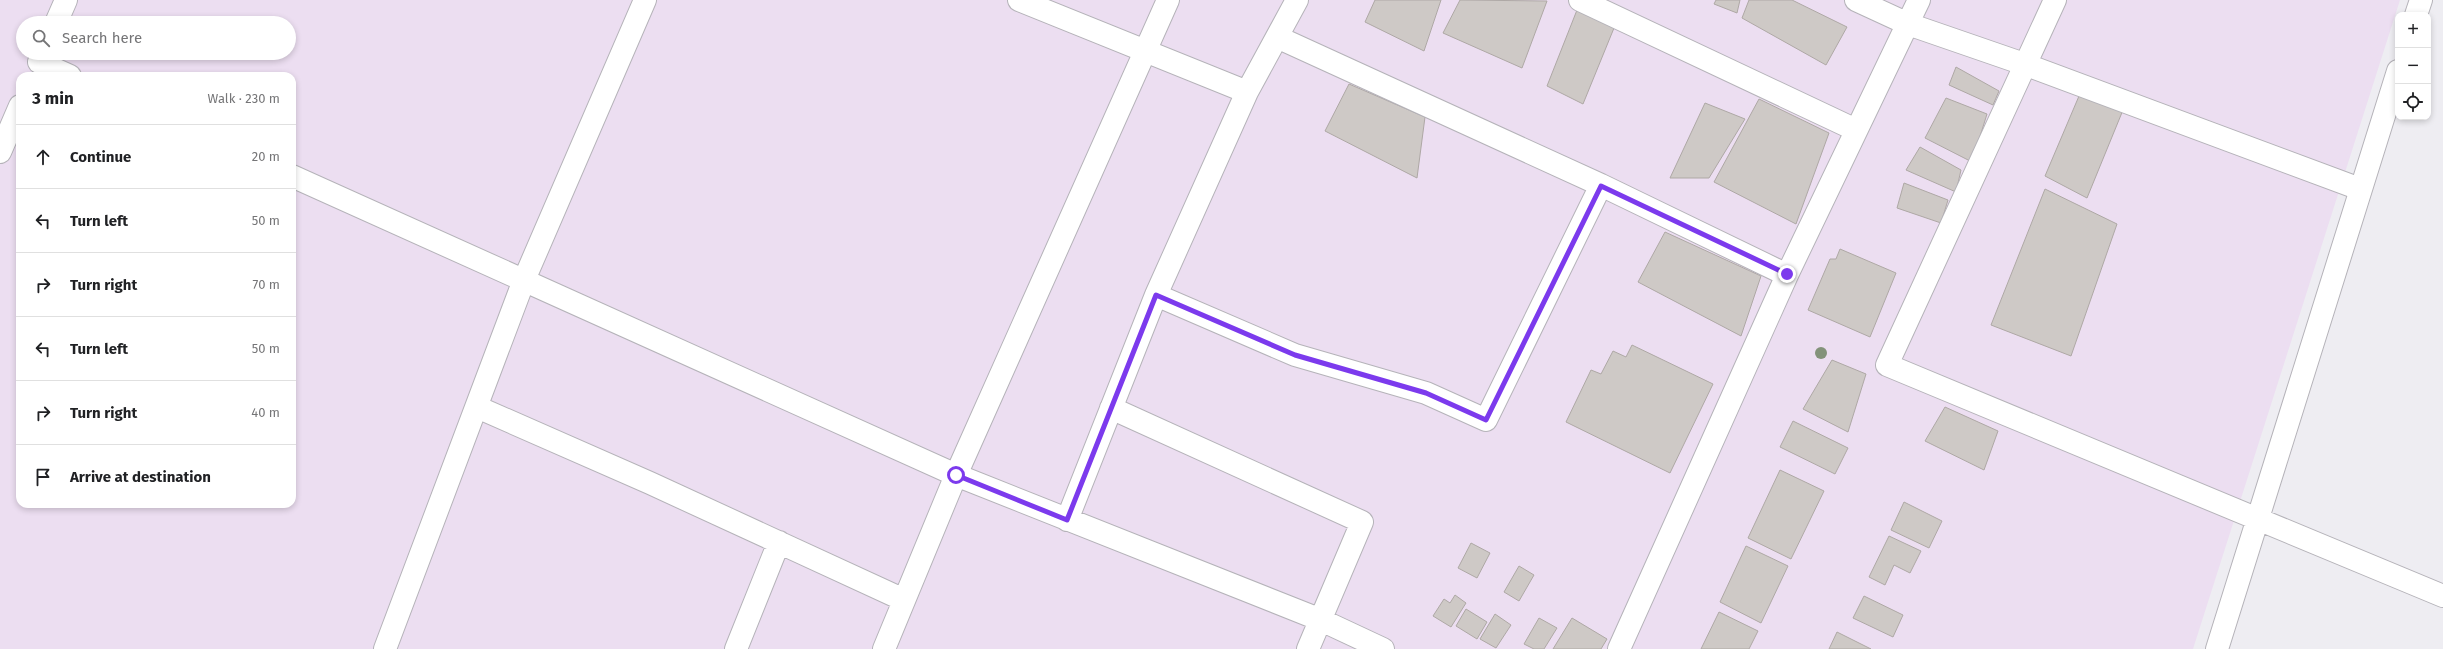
<!DOCTYPE html>
<html lang="en">
<head>
<meta charset="utf-8">
<style>
	:root { --surface:#fff; --page:#f6f6f6; --text:#202124; --muted:#757577; --line:#e0e0e0 }
	body { margin:0; font-family:"Fira Sans",sans-serif; background:var(--page); color:var(--text) }
	.controls { position:absolute; right:12px; top:12px; display:grid; overflow:hidden; border-radius:8px; box-shadow:0 2px 6px #0003 }
	.controls button { width:36px; height:36px; display:grid; place-items:center; padding:0; border:0; border-bottom:1px solid var(--line); background:var(--surface); color:var(--text); font:20px sans-serif }
	.stop { position:absolute; width:12px; height:12px; margin:-9px; border:3px solid #7c3aed; border-radius:50%; background:#fff }
	.stop.end { background:#7c3aed; border-color:#fff; box-shadow:0 1px 4px #0008 }
	.list { margin:0; padding:0; list-style:none }
	h2 { display:flex; justify-content:space-between; align-items:center; height:52px; margin:0; padding:0 16px; font-size:17px }
	h2 small { font-size:13px; font-weight:400; color:var(--muted) }
	.list li { display:grid; grid-template-columns:26px 1fr auto; gap:12px; align-items:center; box-sizing:border-box; height:64px; padding:0 16px; border-top:1px solid var(--line) }
	.list b { display:block; font-size:15px; white-space:nowrap }
	.list em { font-size:13px; font-style:normal; color:var(--muted) }
	.icon { flex:none; width:22px; height:22px; fill:none; stroke:currentColor; stroke-width:2; stroke-linecap:round; stroke-linejoin:round }
	.map { position:relative; flex:none; width:2443px; height:649px; overflow:hidden }
	.search { position:absolute; background:var(--surface); box-shadow:0 2px 6px #0003; left:16px; top:16px; width:280px; height:44px; display:flex; align-items:center; gap:10px; box-sizing:border-box; padding:0 14px; border-radius:22px; color:var(--muted); font-size:15px }
	.panel { position:absolute; background:var(--surface); box-shadow:0 2px 6px #0003; left:16px; top:72px; width:280px; height:436px; border-radius:12px }
	.map>svg:first-child { display:block }
</style>
</head>
<body>
<div class="map">
<svg width="2443" height="649" viewBox="0 0 2443 649">
	<rect width="100%" height="100%" fill="#eeedf2"/>
	<path fill="#ecdef1" fill-rule="evenodd" d="M0,0H2400L2193,649H0ZM23,23H289V53H23ZM20,76H292V504H20Z"/>
	<path fill="#cec9c6" stroke="#aea8a5" d="M1375,0H1441L1424,51L1365,22Z
		M1460,0L1547,1L1522,68L1443,33Z
		M1716,0H1740L1737,13L1714,4Z
		M1749,0H1792L1847,27L1826,65L1742,18Z
		M1577,10L1614,28L1583,104L1547,86Z
		M1956,67L1999,91L1993,105L1949,85Z
		M1349,84L1425,117L1417,178L1325,131Z
		M2079,96L2123,110L2087,198L2045,176Z
		M1946,98L1987,114L1972,162L1925,138Z
		M1759,99L1829,133L1796,224L1714,182Z
		M1705,103L1745,119L1709,178H1670Z
		M1920,147L1961,170L1956,192L1906,170Z
		M1904,183L1948,200L1941,223L1897,208Z
		M2045,189L2117,224L2071,356L1991,325Z
		M1665,232L1761,276L1741,336L1638,282Z
		M1840,249L1896,273L1870,337L1808,310L1830,259H1836Z
		M1632,345L1713,384L1670,473L1566,422L1591,370L1601,374L1613,351L1626,357Z
		M1832,360L1866,374L1848,432L1803,409Z
		M1945,407L1998,431L1984,470L1925,441Z
		M1793,421L1848,448L1835,474L1780,447Z
		M1780,470L1824,491L1791,559L1748,538Z
		M1904,502L1942,521L1929,548L1891,530Z
		M1889,536L1921,551L1910,573L1894,565L1885,585L1869,577Z
		M1471,543L1490,553L1477,578L1458,568Z
		M1746,546L1788,566L1761,623L1720,602Z
		M1519,566L1534,575L1519,601L1504,592Z
		M1455,595L1466,603L1451,627L1433,616L1444,599L1450,603Z
		M1864,596L1903,615L1893,637L1853,618Z
		M1466,609L1487,622L1477,639L1456,626Z
		M1719,612L1758,631L1749,649H1701Z
		M1495,614L1511,625L1496,648L1480,639Z
		M1539,618L1557,628L1544,649H1534L1524,644Z
		M1572,618L1607,639L1601,649H1553Z
		M1837,632L1871,649H1829Z"/>
	<g fill="none" stroke-linecap="round" stroke-linejoin="round">
		<g stroke="#b5b3b9" stroke-width="24">
			<path id="minor" d="M1019,0L1247,92
				M1580,0L1856,130
				M1856,0L1908,24L2024,64L2360,189
				M2055,0L1887,365L2443,596
				M2416,15L2421,0
				M56,23L66,0
				M1277,37L1601,185L1787,275
				M39,62L70,76
				M0,152L20,106
				M292,176L956,475L1321,620L1383,649
				M1156,295L1295,355L1426,393L1486,420L1601,185
				M477,407L650,483L904,600
				M1111,408L1362,522L1308,649
				M1067,520L1156,295L1247,92L1297,0
				M385,649L524,280L645,0
				M736,649L779,542
				M884,649L956,475L1168,0
				M1619,649L1787,275L1919,0
				M2217,649L2398,71"/>
		</g>
		<use href="#minor" stroke="#fff" stroke-width="22"/>
	</g>
	<circle fill="#83927a" cx="1821" cy="353" r="6"/>
	<g fill="none" stroke-linecap="round" stroke-linejoin="round">
		<path stroke="#7c3aed" stroke-width="5" d="M956,475L1067,520L1156,295L1295,355L1426,393L1486,420L1601,186L1787,274"/>
	</g>
</svg>
<div class="controls">
<button>+</button>
<button>−</button>
<button><svg class="icon" aria-label="locate" viewBox="0 0 24 24"><circle cx="12" cy="12" r="6"/><path d="M12 2v4M12 18v4M2 12h4M18 12h4"/></svg></button>
</div>
<div class="stop" style="left:956px;top:475px"></div>
<div class="stop end" style="left:1787px;top:274px"></div>
<div class="search"><svg class="icon" aria-label="search" viewBox="0 0 24 24"><circle cx="10" cy="10" r="6"/><path d="M15 15l6 6"/></svg>Search here</div>
<section class="panel">
<h2>3 min<small>Walk · 230 m</small></h2>
<ul class="list">
<li><svg class="icon" aria-label="ahead" viewBox="0 0 24 24"><path d="M12 20V5M6 11l6-6 6 6"/></svg><div><b>Continue</b></div><em>20 m</em></li>
<li><svg class="icon" aria-label="left" viewBox="0 0 24 24"><path d="M17 20v-9H6M10 6l-5 5 5 5"/></svg><div><b>Turn left</b></div><em>50 m</em></li>
<li><svg class="icon" aria-label="right" viewBox="0 0 24 24"><path d="M7 20v-9h11M14 6l5 5-5 5"/></svg><div><b>Turn right</b></div><em>70 m</em></li>
<li><svg class="icon" aria-label="left" viewBox="0 0 24 24"><path d="M17 20v-9H6M10 6l-5 5 5 5"/></svg><div><b>Turn left</b></div><em>50 m</em></li>
<li><svg class="icon" aria-label="right" viewBox="0 0 24 24"><path d="M7 20v-9h11M14 6l5 5-5 5"/></svg><div><b>Turn right</b></div><em>40 m</em></li>
<li><svg class="icon" aria-label="arrive" viewBox="0 0 24 24"><path d="M6 21V4h12l-3 4 3 4H6"/></svg><div><b>Arrive at destination</b></div></li>
</ul>
</section>
</div>
</body>
</html>
